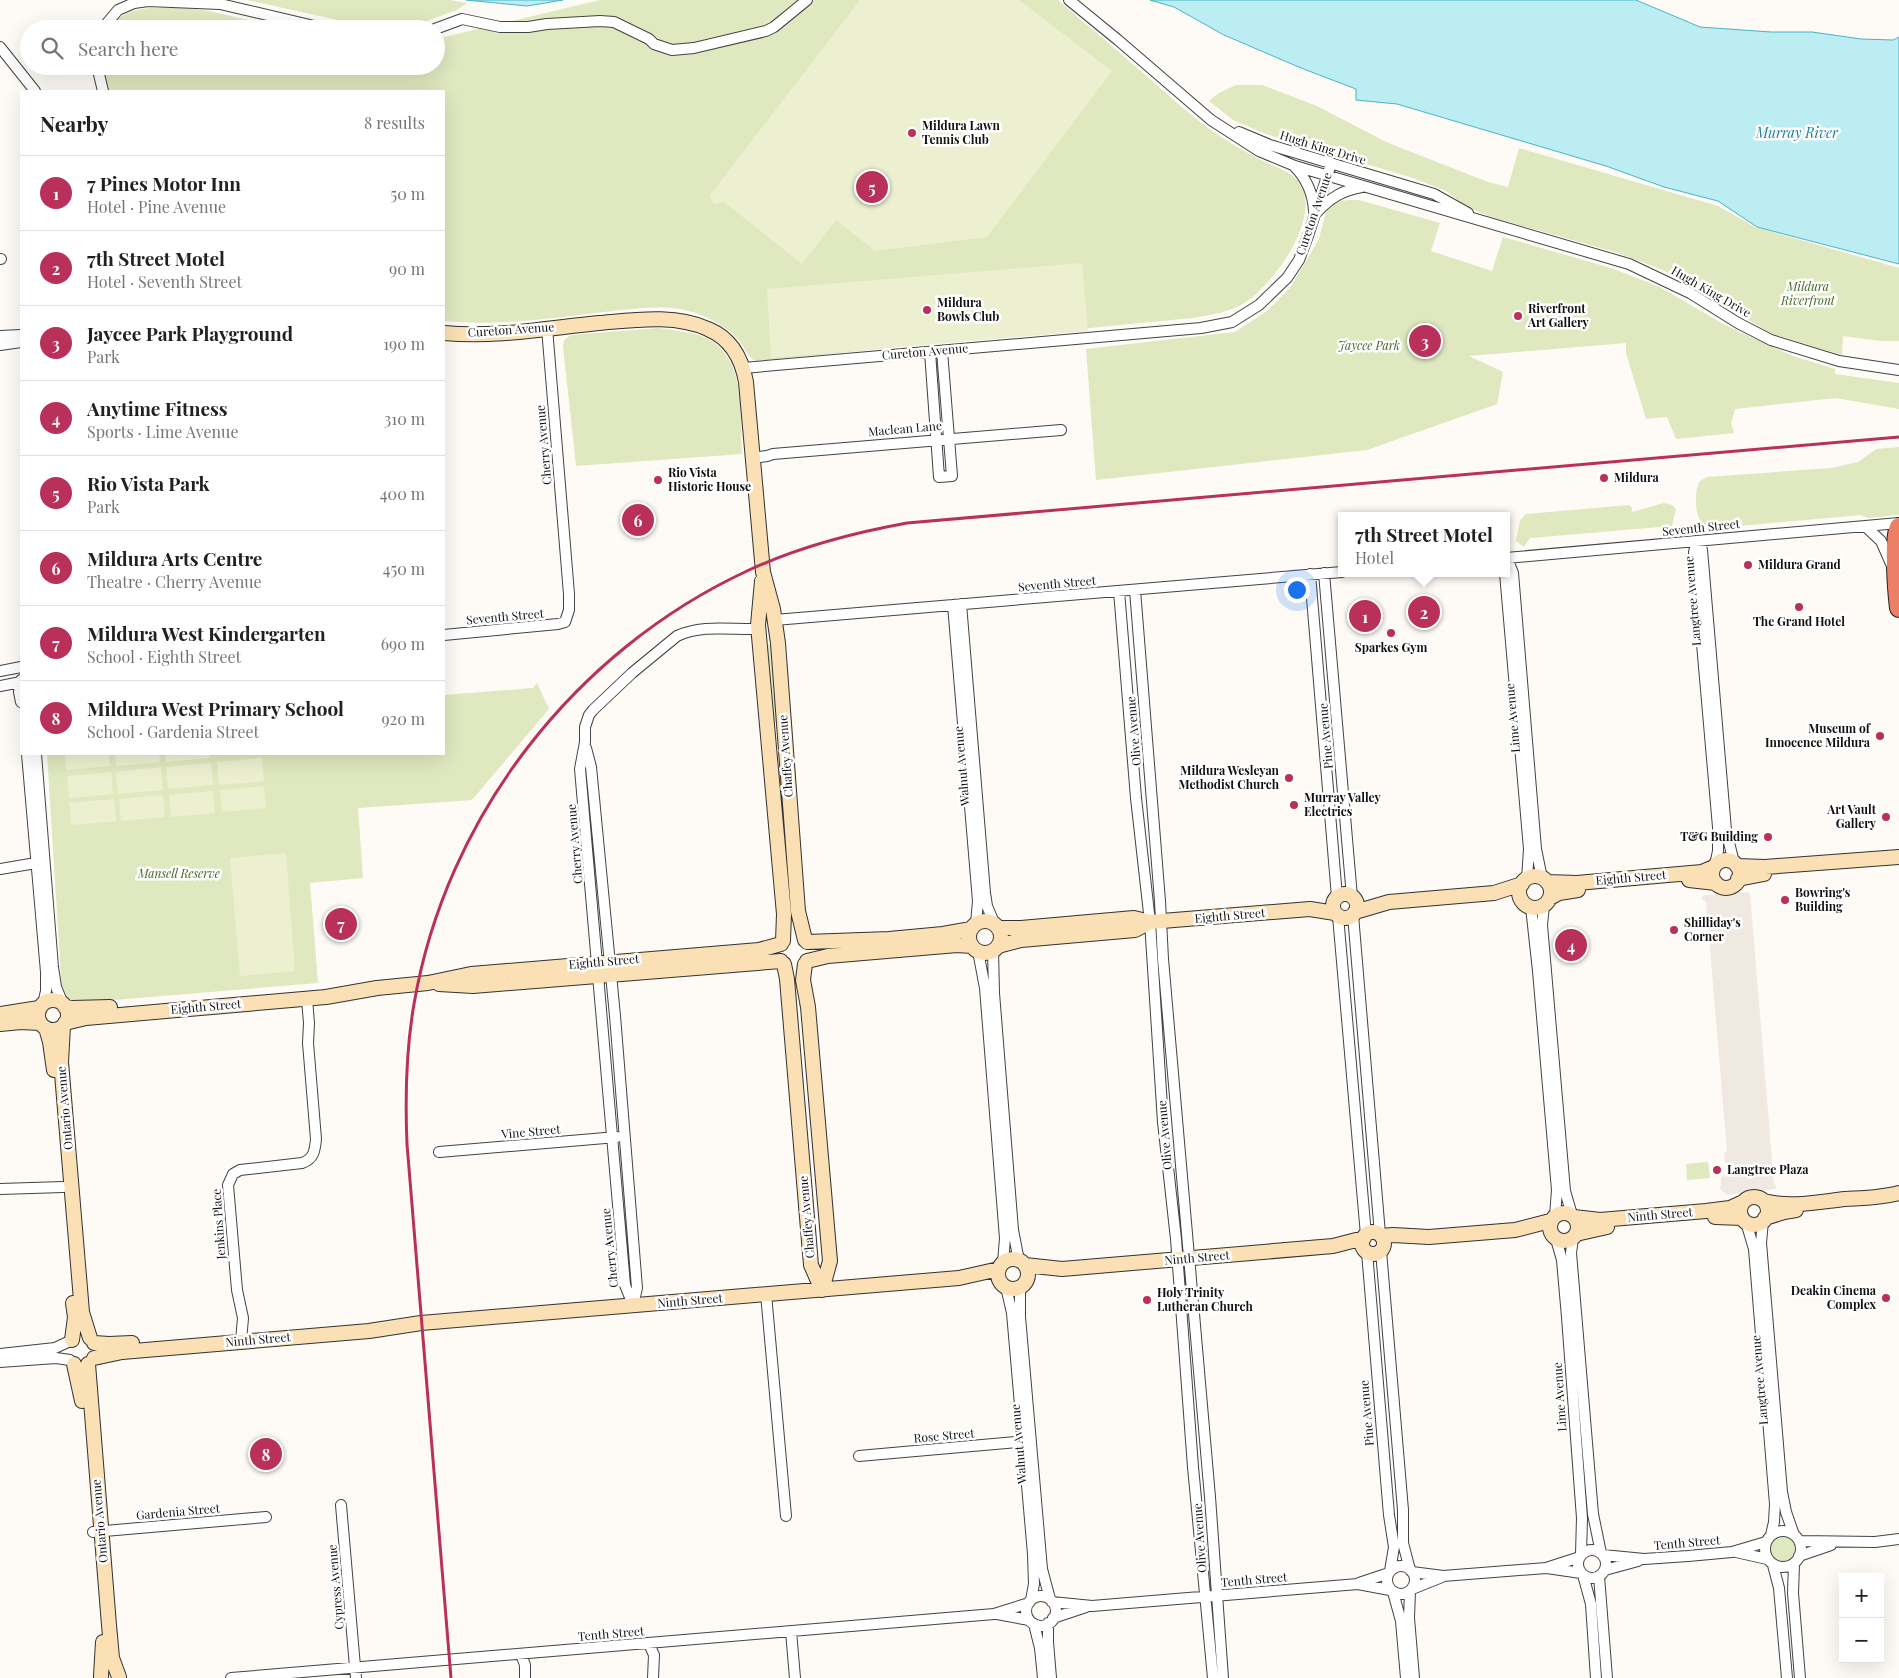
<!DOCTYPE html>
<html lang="en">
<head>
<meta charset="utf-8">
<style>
	:root { --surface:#fff; --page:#f2f2f2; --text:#202124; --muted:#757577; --line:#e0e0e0; --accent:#b9305b }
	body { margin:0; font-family:"Playfair Display",serif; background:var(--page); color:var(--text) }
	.controls { position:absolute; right:15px; bottom:15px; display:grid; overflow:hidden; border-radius:0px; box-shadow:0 5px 20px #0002 }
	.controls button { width:45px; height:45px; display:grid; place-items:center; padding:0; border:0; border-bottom:1px solid var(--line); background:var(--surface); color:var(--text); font:25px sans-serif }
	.you { position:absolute; left:1296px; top:589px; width:18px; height:18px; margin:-12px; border:4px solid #fff; border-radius:50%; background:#1a73e8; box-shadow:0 0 0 8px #1a73e833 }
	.badge { display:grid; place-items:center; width:32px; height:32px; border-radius:50%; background:var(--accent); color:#fff; font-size:16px; font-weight:700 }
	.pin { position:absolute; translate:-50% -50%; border:2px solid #fff; box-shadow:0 1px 5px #0006 }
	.popup { position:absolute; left:1338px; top:512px; width:172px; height:65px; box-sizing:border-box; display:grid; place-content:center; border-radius:0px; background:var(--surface); filter:drop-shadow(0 1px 4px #0005); font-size:16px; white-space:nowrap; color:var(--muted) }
	.popup b { font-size:19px; color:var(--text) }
	.popup::after { content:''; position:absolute; left:50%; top:100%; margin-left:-10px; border:10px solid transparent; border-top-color:var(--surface) }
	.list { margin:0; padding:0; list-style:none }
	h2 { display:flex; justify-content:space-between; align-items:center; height:65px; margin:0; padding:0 20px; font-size:21px }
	h2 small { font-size:16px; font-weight:400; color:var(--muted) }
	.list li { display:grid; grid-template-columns:32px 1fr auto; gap:15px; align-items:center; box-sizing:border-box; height:75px; padding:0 20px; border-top:1px solid var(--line) }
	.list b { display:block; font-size:19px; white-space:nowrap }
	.list p { margin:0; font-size:16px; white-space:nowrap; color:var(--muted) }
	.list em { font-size:16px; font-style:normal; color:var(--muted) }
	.icon { flex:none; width:28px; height:28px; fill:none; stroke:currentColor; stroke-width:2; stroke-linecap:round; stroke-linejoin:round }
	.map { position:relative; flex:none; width:1899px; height:1678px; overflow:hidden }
	.search { position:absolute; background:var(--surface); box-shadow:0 5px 20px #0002; left:20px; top:20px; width:425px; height:55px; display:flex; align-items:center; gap:12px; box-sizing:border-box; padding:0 18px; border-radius:28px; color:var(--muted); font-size:19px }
	.panel { position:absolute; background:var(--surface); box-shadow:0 5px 20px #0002; left:20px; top:90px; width:425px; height:665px; border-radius:0px }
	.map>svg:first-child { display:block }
</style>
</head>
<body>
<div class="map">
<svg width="1899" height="1678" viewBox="0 0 1899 1678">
	<rect width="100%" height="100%" fill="#fefaf5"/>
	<path fill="#dfe8bf" d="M247,0H450L467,3L457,10L404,29H396L338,20Z
		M600,0H1058C1086,24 1114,48 1142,72C1167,94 1193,118 1221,137C1234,145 1247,153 1261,160C1272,166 1288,170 1297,180C1326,213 1274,283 1246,302C1229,313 1210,315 1192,318L756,361C747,358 744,345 737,338C722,323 701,313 680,309C652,305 623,310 596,313C546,319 495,326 444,321V91H109L104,79L103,66H436V39Z
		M149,8H182L209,11L287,29H109C119,14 132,10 149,8Z
		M1236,85H1262L1317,106L1386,142L1488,182L1508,187L1519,148L1718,206L1755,227L1899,268V341H1881L1843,336L1842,355L1772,334L1687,282L1658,268L1618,253L1491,217L1467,207L1446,191L1413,178L1266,134L1233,120L1209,101L1219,93Z
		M1350,200H1359L1440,223L1431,251L1492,271L1503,237L1611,268L1660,287L1723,324L1753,338L1793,356L1835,369V374L1899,383V409L1836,398L1735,409L1731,423L1734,433L1676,439L1667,417L1646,419L1626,353V343L1469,356L1503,372L1497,404L1367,450L1096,480L1086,349L1235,332L1267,311L1290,288L1319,239L1326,211L1339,201Z
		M659,328C674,330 690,332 704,337C747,355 740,417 742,454L576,466L563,346L564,340L571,335Z
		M1899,447V515L1868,518L1861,515L1728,527L1726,530C1721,530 1715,532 1710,531C1694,524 1693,493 1700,481L1707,477L1831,468L1858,462L1876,449Z
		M1664,503L1672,505L1676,509L1672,526L1530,538L1524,547L1516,541L1520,520L1526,514L1629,505L1632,508V512Z
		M767,644L773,645L778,723H772Z
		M537,683L549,709L472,800L358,808L363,878L310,883L318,983L77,1003C68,1001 66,999 62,991L47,754H444V695L533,688Z
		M1708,1162L1710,1178L1687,1180L1686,1164Z
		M1771 1549a12 12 0 1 1 24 0a12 12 0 1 1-24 0Z"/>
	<path fill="#edf0d0" d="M860,0H1019L1112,71L987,237L875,251L836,220L802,264L724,202L715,204L711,201L710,195Z
		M1082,263L1088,331L771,358L767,289Z
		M65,754H109L110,766L66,770Z
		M115,754H159L160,762L116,766Z
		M165,754H210V758L166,762Z
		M262,758L264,781L219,785L217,762Z
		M211,763L213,785L168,789L166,767Z
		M161,767L163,790L118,794L116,772Z
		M111,772L113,794L69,798L67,776Z
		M264,786L266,808L222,812L220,790Z
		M213,791L215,813L171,817L169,795Z
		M163,795L165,817L121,821L119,799Z
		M114,799L116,821L71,825L69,803Z
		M286,853L295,971L240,976L230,858Z"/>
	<path fill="#f0e9e2" d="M1747,892L1750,894L1774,1184L1777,1187L1775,1189L1727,1195L1719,1188L1721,1186V1177L1726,1174L1724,1153L1727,1151L1706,902L1701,898L1704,895Z"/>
	<path fill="#bcedf3" stroke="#47b5c6" d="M466,0H563L527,6Z
		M1150,0H1636L1700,27L1771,32H1812L1861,39L1893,40L1899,37V264L1757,227L1718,201L1664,187L1606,166L1397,104L1356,100V89L1301,68L1224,35L1174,7Z"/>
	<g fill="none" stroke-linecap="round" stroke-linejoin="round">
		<g stroke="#434343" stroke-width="12">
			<path id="street" d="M1069,0L1118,40L1211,120L1259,151L1295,166L1629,264L1690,293L1738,323L1771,340L1839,361L1899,370
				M102,29L118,10L134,3L148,1L220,4L327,29
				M435,29L462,19L500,27H528L547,24L600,21L614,22L649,39L654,44L672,50L694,48L766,31L774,27L807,0
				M0,47L35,91
				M97,66L103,91
				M1239,132L1270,145L1434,194L1468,213
				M1294,166C1307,179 1313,193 1314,211
				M1317,212C1330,198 1343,190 1362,187
				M0,259H1
				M0,336L21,335
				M0,345L21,342
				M930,352L939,477L952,476L942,351
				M743,368L1201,328L1232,322L1259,305L1287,278L1299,260L1308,236L1331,164
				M752,458L767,456L773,454L1061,430
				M1865,526L1881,541L1892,566
				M1697,541L1702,550L1726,830L1734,863
				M1697,541L1694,552L1718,827V851L1715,865
				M1506,558L1899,523
				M1507,558L1513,573L1536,849L1542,878
				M1324,573L1352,897
				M1505,573L1529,849L1527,879
				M1310,574L1337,897
				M1135,590L1160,901L1163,959L1210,1497L1223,1678
				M1119,591L1136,798L1150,922L1163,1122L1176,1239L1193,1467L1213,1678
				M961,604L985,893L987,906L995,925
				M953,605L978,901L976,923
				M775,620L1342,572
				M444,635L558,624L565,622L569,610V594L547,328
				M0,671L21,667
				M21,680L19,692L21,702
				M0,686L21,682
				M586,748L591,767L615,1016L637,1288L633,1305
				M27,754L46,972V991L43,1004
				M36,754L53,967L56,987L63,1004
				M0,869L36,863L41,865
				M1544,905L1542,925L1565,1191L1572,1215
				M1531,907L1538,971L1557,1190L1555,1216
				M1353,915L1380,1234
				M1338,916L1366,1235
				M993,950L994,993L1013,1230L1019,1261
				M978,951L985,988L1005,1238L1003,1263
				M439,1152L617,1137
				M0,1189L63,1187
				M1763,1221L1761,1243L1782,1492L1786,1512L1794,1535
				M1746,1222L1754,1249L1775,1504L1774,1522L1771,1535
				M1573,1238L1571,1253L1593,1514L1601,1553
				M1556,1239L1562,1260L1567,1317L1582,1518L1581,1554
				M1381,1251L1403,1510V1543L1410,1570
				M1367,1252L1389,1515L1394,1547L1390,1571
				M1020,1286V1317L1042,1569L1050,1599
				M1006,1287L1012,1313L1033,1554L1034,1584L1031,1600
				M766,1294L786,1516
				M633,1305L625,1285L580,769L585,742V727L589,715L593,710L632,673L677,636C702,624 732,630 758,629
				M241,1341L243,1318L237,1290L228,1185L233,1174L240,1170L302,1163C314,1159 315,1150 316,1139L308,1043L309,1023L307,999
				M0,1354L55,1348L70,1341
				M0,1362L56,1358L70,1360
				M859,1456L1028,1441
				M341,1505L356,1678
				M1765 1549a18 18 0 1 1 36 0a18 18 0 1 1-36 0Z
				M93,1532L266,1517
				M1799,1541L1875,1542L1899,1539
				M1578 1564a14 14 0 1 1 28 0a14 14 0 1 1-28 0Z
				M1736,1552L1767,1559
				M1603,1555L1644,1559L1688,1556L1732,1552L1766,1542
				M1799,1556L1831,1545
				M1794,1564L1793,1593L1800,1678
				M1773,1565L1779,1588L1787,1678
				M1387 1580a14 14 0 1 1 28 0a14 14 0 1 1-28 0Z
				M1547,1568L1581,1573
				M1605,1570L1638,1561
				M1412,1572L1443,1576L1546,1568L1580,1557
				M1583,1575L1591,1604L1596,1678
				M1599,1576L1607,1678
				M1359,1583L1389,1573
				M1412,1589L1442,1577
				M1410,1591L1409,1618L1414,1678
				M1393,1592L1401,1621L1406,1678
				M1026 1611a15 15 0 1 1 30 0a15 15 0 1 1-30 0Z
				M1052,1602L1092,1606L1358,1584L1390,1590
				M997,1614L1029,1620
				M1053,1618L1086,1607
				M1048,1623V1642L1051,1678
				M1034,1624L1040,1648L1043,1678
				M791,1631L795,1678
				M649,1644L654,1655L653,1678
				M521,1654L525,1665V1678
				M231,1678L994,1614L1029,1603"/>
		</g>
		<g stroke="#323232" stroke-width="16">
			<path id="secondary" d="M444,333C495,338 548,328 599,323C635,320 675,314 708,329C732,339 742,359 746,382L763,572L773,609L778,643L798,911L805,940
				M762,581L758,625L784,914L783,941
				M1712 874a14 14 0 1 1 28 0a14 14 0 1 1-28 0Z
				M1737,866L1765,867L1899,857
				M1519 892a16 16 0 1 1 32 0a16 16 0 1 1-32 0Z
				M1738,879L1764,874
				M1689,880L1716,883
				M1547,882L1577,883L1702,872L1714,867
				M1333 906a12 12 0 1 1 24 0a12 12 0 1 1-24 0Z
				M1550,898L1559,893L1578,890
				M1355,912L1389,902L1494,893L1522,884
				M969 937a16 16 0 1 1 32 0a16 16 0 1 1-32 0Z
				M998,928H1021L1134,918L1150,922L1310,909L1335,913
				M807,942L889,939L943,934L971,929
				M998,946L1021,940L1135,930L1150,922
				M807,961L828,956L957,945L972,946
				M784,964L787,979L811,1265L822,1290
				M805,964L803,980L808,1007L830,1261L822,1290
				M439,984L473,986L781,961
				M38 1015a15 15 0 1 1 30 0a15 15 0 1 1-30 0Z
				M65,1007L72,1008L110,1007
				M0,1014L39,1008
				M65,1023L86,1018L326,997L377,988L428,983L471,974L759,950L781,944
				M0,1024L21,1022L40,1023
				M63,1026L61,1062L82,1312L90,1338
				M46,1028L50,1042L54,1070
				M1740 1211a14 14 0 1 1 28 0a14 14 0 1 1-28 0Z
				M1764,1201C1790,1208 1818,1202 1845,1199C1863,1198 1881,1198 1899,1193
				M1550 1227a14 14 0 1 1 28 0a14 14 0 1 1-28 0Z
				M1574,1217L1600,1220L1706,1211L1730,1208L1743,1202
				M1715,1217L1742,1218
				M1765,1218L1784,1212L1796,1210
				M1362 1243a11 11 0 1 1 22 0a11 11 0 1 1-22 0Z
				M1576,1234L1607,1227
				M1381,1236L1393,1235L1429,1237L1515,1230L1550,1221
				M998 1274a15 15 0 1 1 30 0a15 15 0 1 1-30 0Z
				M1025,1265L1062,1269L1333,1246L1364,1238
				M72,1340L75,1317L73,1303
				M94,1343L109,1344L132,1343
				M94,1358L122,1352L369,1331L421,1323L959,1278L999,1269
				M74,1364L82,1401
				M88,1364L109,1625L112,1658L119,1677
				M101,1676L103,1642"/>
		</g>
		<g stroke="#212121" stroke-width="20">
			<path id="highway" d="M1899,527C1893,539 1897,592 1899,608"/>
		</g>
		<use href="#street" stroke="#fff" stroke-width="10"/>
		<use href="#secondary" stroke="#fae0b4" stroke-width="14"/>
		<use href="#highway" stroke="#ec7f65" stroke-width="18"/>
		<path stroke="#b9305b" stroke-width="3" d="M451,1678L407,1144C405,1097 406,1050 414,1004C446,816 575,651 747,571C798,547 852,533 907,523L1899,437"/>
	</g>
	<g fill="#b9305b" stroke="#fff" stroke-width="2">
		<circle cx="912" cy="133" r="5"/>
		<circle cx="927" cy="310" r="5"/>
		<circle cx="1518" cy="316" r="5"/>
		<circle cx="1604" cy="478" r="5"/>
		<circle cx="658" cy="480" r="5"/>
		<circle cx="1748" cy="565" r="5"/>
		<circle cx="1799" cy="607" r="5"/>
		<circle cx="1391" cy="633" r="5"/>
		<circle cx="1880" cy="736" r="5"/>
		<circle cx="1289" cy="778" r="5"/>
		<circle cx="1294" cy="805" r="5"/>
		<circle cx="1886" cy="817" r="5"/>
		<circle cx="1768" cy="837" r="5"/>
		<circle cx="1785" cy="900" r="5"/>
		<circle cx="1674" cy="930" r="5"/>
		<circle cx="1717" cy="1170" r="5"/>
		<circle cx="1886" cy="1298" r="5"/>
		<circle cx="1147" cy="1300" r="5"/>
	</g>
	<g text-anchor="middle" stroke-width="5" stroke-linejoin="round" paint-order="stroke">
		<g font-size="12" font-weight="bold" fill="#101010" stroke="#fff" text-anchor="start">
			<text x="922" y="130">Mildura Lawn<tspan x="922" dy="14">Tennis Club</tspan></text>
			<text x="937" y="307">Mildura<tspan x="937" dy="14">Bowls Club</tspan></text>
			<text x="1528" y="313">Riverfront<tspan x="1528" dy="14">Art Gallery</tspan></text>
			<text x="668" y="477">Rio Vista<tspan x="668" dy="14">Historic House</tspan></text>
			<text x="1614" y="482">Mildura</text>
			<text x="1758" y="569">Mildura Grand</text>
			<text x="1799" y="626" text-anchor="middle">The Grand Hotel</text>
			<text x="1391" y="652" text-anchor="middle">Sparkes Gym</text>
			<text x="1870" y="733" text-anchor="end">Museum of<tspan x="1870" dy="14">Innocence Mildura</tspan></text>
			<text x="1279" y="775" text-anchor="end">Mildura Wesleyan<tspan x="1279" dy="14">Methodist Church</tspan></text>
			<text x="1304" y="802">Murray Valley<tspan x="1304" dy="14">Electrics</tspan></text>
			<text x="1876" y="814" text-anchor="end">Art Vault<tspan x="1876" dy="14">Gallery</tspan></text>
			<text x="1758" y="841" text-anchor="end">T&amp;G Building</text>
			<text x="1795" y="897">Bowring's<tspan x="1795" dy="14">Building</tspan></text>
			<text x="1684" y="927">Shilliday's<tspan x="1684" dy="14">Corner</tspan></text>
			<text x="1727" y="1174">Langtree Plaza</text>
			<text x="1876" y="1295" text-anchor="end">Deakin Cinema<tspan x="1876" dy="14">Complex</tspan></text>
			<text x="1157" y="1297">Holy Trinity<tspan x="1157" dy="14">Lutheran Church</tspan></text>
		</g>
		<g font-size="12" fill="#101010" stroke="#fff">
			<text transform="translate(1323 148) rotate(17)" y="4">Hugh King Drive</text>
			<text transform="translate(1314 214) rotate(-71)" y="4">Cureton Avenue</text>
			<text transform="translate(1711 292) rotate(30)" y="4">Hugh King Drive</text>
			<text transform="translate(511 330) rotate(-4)" y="4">Cureton Avenue</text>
			<text transform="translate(925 352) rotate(-5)" y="4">Cureton Avenue</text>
			<text transform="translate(905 429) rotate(-5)" y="4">Maclean Lane</text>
			<text transform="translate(544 445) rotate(-95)" y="4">Cherry Avenue</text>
			<text transform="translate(1701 528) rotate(-6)" y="4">Seventh Street</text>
			<text transform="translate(1057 584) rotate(-5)" y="4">Seventh Street</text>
			<text transform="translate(1693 601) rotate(-95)" y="4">Langtree Avenue</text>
			<text transform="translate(505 617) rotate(-5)" y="4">Seventh Street</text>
			<text transform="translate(1513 718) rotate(-95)" y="4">Lime Avenue</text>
			<text transform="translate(1134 731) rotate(-95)" y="4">Olive Avenue</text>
			<text transform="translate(1326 736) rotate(-95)" y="4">Pine Avenue</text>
			<text transform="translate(786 756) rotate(-94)" y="4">Chaffey Avenue</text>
			<text transform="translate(962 766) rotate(-95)" y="4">Walnut Avenue</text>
			<text transform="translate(575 844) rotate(-95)" y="4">Cherry Avenue</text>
			<text transform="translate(1631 878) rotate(-5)" y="4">Eighth Street</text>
			<text transform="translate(1230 916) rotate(-5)" y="4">Eighth Street</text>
			<text transform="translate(604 962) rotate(-5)" y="4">Eighth Street</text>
			<text transform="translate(206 1007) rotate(-5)" y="4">Eighth Street</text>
			<text transform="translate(65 1108) rotate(-95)" y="4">Ontario Avenue</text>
			<text transform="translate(531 1132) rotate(-5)" y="4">Vine Street</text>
			<text transform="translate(1165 1135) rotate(-95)" y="4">Olive Avenue</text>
			<text transform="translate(1660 1215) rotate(-5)" y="4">Ninth Street</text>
			<text transform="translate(807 1217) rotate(-95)" y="4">Chaffey Avenue</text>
			<text transform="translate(219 1224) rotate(-94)" y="4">Jenkins Place</text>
			<text transform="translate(610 1248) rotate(-96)" y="4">Cherry Avenue</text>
			<text transform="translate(1197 1258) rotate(-5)" y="4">Ninth Street</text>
			<text transform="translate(690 1301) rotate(-5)" y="4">Ninth Street</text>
			<text transform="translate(258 1340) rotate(-5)" y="4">Ninth Street</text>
			<text transform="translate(1760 1380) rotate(-95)" y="4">Langtree Avenue</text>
			<text transform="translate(1560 1397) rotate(-94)" y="4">Lime Avenue</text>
			<text transform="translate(1367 1413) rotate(-95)" y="4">Pine Avenue</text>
			<text transform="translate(944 1436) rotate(-5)" y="4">Rose Street</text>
			<text transform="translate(1019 1444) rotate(-95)" y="4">Walnut Avenue</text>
			<text transform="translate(178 1512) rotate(-5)" y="4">Gardenia Street</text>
			<text transform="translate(100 1521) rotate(-95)" y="4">Ontario Avenue</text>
			<text transform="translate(1200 1538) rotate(-94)" y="4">Olive Avenue</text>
			<text transform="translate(1687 1543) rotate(-5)" y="4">Tenth Street</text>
			<text transform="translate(1254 1580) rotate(-5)" y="4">Tenth Street</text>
			<text transform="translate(336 1587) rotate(-95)" y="4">Cypress Avenue</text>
			<text transform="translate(611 1634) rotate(-5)" y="4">Tenth Street</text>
		</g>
		<g font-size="12" font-style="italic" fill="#436623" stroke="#fff">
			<text x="1808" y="291">Mildura<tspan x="1808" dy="14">Riverfront</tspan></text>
			<text x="1369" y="350">Jaycee Park</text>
			<text x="179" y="878">Mansell Reserve</text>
		</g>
		<g font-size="14" font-style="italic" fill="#1f8195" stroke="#fff">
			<text x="1797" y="138">Murray River</text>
		</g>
	</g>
</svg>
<div class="controls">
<button>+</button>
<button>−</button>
</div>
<div class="you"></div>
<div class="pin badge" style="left:1365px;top:616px">1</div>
<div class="pin badge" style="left:1424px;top:612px">2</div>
<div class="popup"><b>7th Street Motel</b>Hotel</div>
<div class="pin badge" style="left:1425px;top:341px">3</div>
<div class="pin badge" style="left:1571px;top:945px">4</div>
<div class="pin badge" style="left:872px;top:187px">5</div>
<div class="pin badge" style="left:638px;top:520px">6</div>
<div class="pin badge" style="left:341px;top:924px">7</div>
<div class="pin badge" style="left:266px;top:1454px">8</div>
<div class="search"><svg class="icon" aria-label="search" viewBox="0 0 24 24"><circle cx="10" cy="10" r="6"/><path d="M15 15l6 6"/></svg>Search here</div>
<section class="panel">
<h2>Nearby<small>8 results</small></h2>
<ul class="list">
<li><span class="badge">1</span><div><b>7 Pines Motor Inn</b><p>Hotel · Pine Avenue</p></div><em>50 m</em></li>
<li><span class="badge">2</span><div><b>7th Street Motel</b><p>Hotel · Seventh Street</p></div><em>90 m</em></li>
<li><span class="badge">3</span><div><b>Jaycee Park Playground</b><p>Park</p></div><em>190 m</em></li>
<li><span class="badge">4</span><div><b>Anytime Fitness</b><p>Sports · Lime Avenue</p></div><em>310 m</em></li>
<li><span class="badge">5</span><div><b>Rio Vista Park</b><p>Park</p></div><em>400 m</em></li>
<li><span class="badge">6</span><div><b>Mildura Arts Centre</b><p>Theatre · Cherry Avenue</p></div><em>450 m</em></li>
<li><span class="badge">7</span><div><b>Mildura West Kindergarten</b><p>School · Eighth Street</p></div><em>690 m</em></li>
<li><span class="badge">8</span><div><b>Mildura West Primary School</b><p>School · Gardenia Street</p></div><em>920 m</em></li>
</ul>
</section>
</div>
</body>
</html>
